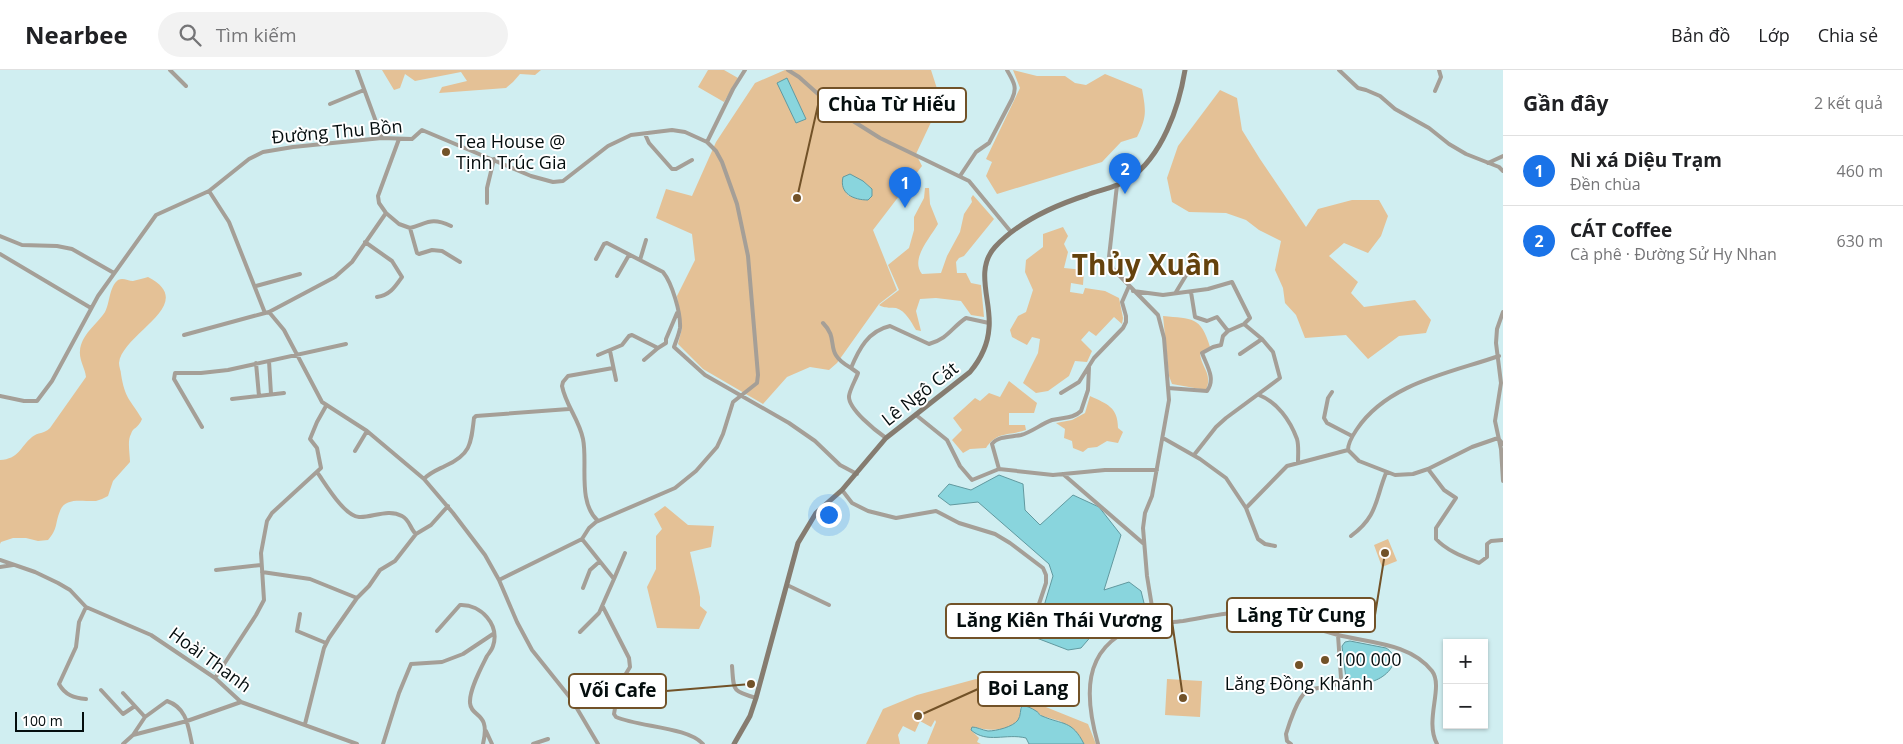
<!DOCTYPE html>
<html lang="vi">
<head>
<meta charset="utf-8">
<style>
	:root { --surface:#fff; --page:#f2f2f2; --text:#202124; --muted:#757577; --line:#e0e0e0; --accent:#1a73e8 }
	body { margin:0; font-family:"Open Sans",sans-serif; background:var(--page); color:var(--text) }
	.controls { position:absolute; right:15px; bottom:15px; display:grid; overflow:hidden; border-radius:0px; box-shadow:0 1px 4px #0004 }
	.controls button { width:45px; height:45px; display:grid; place-items:center; padding:0; border:0; border-bottom:1px solid var(--line); background:var(--surface); color:var(--text); font:25px sans-serif }
	.scale { position:absolute; left:15px; bottom:12px; width:69px; box-sizing:border-box; padding-left:5px; border:2px solid #040d0e; border-top:0; font-size:14px; line-height:18px; white-space:nowrap; color:#040d0e; -webkit-text-stroke:4px #fff; paint-order:stroke }
	.you { position:absolute; left:828px; top:444px; width:18px; height:18px; margin:-12px; border:4px solid #fff; border-radius:50%; background:#1a73e8; box-shadow:0 0 0 8px #1a73e833 }
	.badge { display:grid; place-items:center; width:32px; height:32px; border-radius:50%; background:var(--accent); color:#fff; font-size:16px; font-weight:700 }
	.pin { position:absolute; translate:-50% -41px; filter:drop-shadow(0 1px 2px #0008) }
	.pin::after { content:''; position:absolute; top:26px; width:18px; height:15px; background:inherit; clip-path:polygon(0 0,100% 0,50% 100%) }
	.list { margin:0; padding:0; list-style:none }
	h2 { display:flex; justify-content:space-between; align-items:center; height:65px; margin:0; padding:0 20px; font-size:21px }
	h2 small { font-size:16px; font-weight:400; color:var(--muted) }
	.list li { display:grid; grid-template-columns:32px 1fr auto; gap:15px; align-items:center; box-sizing:border-box; height:70px; padding:0 20px; border-top:1px solid var(--line) }
	.list b { display:block; font-size:19px; white-space:nowrap }
	.list p { margin:0; font-size:16px; white-space:nowrap; color:var(--muted) }
	.list em { font-size:16px; font-style:normal; color:var(--muted) }
	.icon { flex:none; width:28px; height:28px; fill:none; stroke:currentColor; stroke-width:2; stroke-linecap:round; stroke-linejoin:round }
	.map { position:relative; flex:none; width:1503px; height:674px; overflow:hidden }
	header { display:flex; align-items:center; gap:30px; box-sizing:border-box; height:70px; padding:0 25px; background:var(--surface); border-bottom:1px solid var(--line) }
	header strong { font-size:24px }
	nav { display:flex; gap:28px; margin-inline-start:auto; font-size:18px }
	.search { width:350px; height:45px; background:var(--page); display:flex; align-items:center; gap:12px; box-sizing:border-box; padding:0 18px; border-radius:28px; color:var(--muted); font-size:19px }
	main { display:flex }
	aside { flex:1; background:var(--surface) }
	.map>svg:first-child { display:block }
</style>
</head>
<body>
<header>
<strong>Nearbee</strong>
<div class="search"><svg class="icon" aria-label="search" viewBox="0 0 24 24"><circle cx="10" cy="10" r="6"/><path d="M15 15l6 6"/></svg>Tìm kiếm</div>
<nav><a>Bản đồ</a><a>Lớp</a><a>Chia sẻ</a></nav>
</header>
<main>
<div class="map">
<svg width="1503" height="674" viewBox="0 0 1503 674">
	<rect width="100%" height="100%" fill="#d0eef1"/>
	<path fill="#e4c196" fill-rule="evenodd" d="M382,0H541L535,5L520,4L513,12L506,18L439,23L442,17L467,11L461,2L415,11L405,4L400,18L394,20Z
		M708,0H724L738,8L724,32L698,17Z
		M785,0H931L941,31L916,84L922,96L873,160L897,220L879,234L837,293L829,300L810,297L787,307L763,334L703,299L678,274L682,258L677,226L695,190L692,164L656,148L666,119L692,126L716,72L755,13ZM787,8L806,49L796,53L778,13ZM863,111L872,119V126L862,130L847,125Z
		M1013,0L1037,6H1065L1075,13L1086,15L1105,4L1142,19C1146,41 1147,47 1137,67L1121,72L1102,92L997,124L986,106L992,92L986,89L1020,18Z
		M1220,20L1237,28L1242,60L1260,89L1306,157L1318,139L1352,130H1379L1388,146L1381,166L1368,183L1344,173L1329,186L1358,212L1351,223L1364,237L1415,230L1431,250L1426,263L1399,266L1368,289L1346,265L1305,268L1296,245L1285,233L1283,218L1275,200L1281,171L1259,160L1246,150L1226,143L1189,142L1172,132L1167,108L1178,76Z
		M925,118H929L930,134L938,154C930,168 910,189 922,204L941,203L947,186L960,162L964,144L972,132L971,128L973,125L994,149L964,186L959,188L956,192L957,203H966L971,213L981,215L984,247L971,245L961,231L936,228L920,229L916,241L921,261L916,260C911,252 906,241 896,238C889,237 886,239 879,235L899,220L888,195L909,178L914,160V147L924,128Z
		M1063,157L1068,166L1064,174L1068,182L1064,198L1084,200L1083,215L1071,213L1070,222L1083,224L1085,218L1105,221L1119,228L1123,248L1122,254L1114,247L1096,266L1089,261L1081,270L1092,281L1087,292L1075,291L1069,306L1048,321L1036,323L1023,313L1038,283L1040,269L1032,267L1027,275L1012,267L1010,260L1018,246L1026,242L1033,220L1025,202L1026,190L1043,177V164Z
		M148,207C200,234 122,263 119,293C119,297 121,301 121,304C125,329 130,329 142,349C138,359 133,357 131,364C127,371 130,384 130,392L113,411L108,426C104,428 100,430 96,431C85,432 65,426 60,441C55,453 58,459 48,470L38,471L26,468H13L1,472L0,474V390C19,389 20,377 32,367C38,362 44,364 50,358L86,307C85,298 79,290 80,281C81,265 97,254 105,242C110,233 109,217 118,210C123,207 128,211 133,211C138,210 144,208 148,207Z
		M1163,246C1192,249 1201,246 1210,277L1200,283C1201,298 1213,303 1206,320L1172,314L1169,306Z
		M1009,311L1037,333L1034,343H1009V355H1025L1026,360C1009,366 997,361 986,378L970,379L963,383L952,370L962,360L953,348L975,328L980,331L989,323L1000,327Z
		M1090,326C1107,334 1118,337 1118,358L1123,362L1118,373L1107,371L1097,377L1088,378L1083,382L1073,378L1072,371L1064,368L1065,359L1056,353L1072,350L1085,343Z
		M665,436L688,455L714,456L711,477L690,482L700,527V536L707,542L699,559L657,558L647,517L656,499V466L662,459L654,444Z
		M1388,469L1397,491L1382,497L1374,475Z
		M976,609L1088,654L1096,674H1084L1079,665L1060,651L1042,646L1036,641L1020,633C1020,638 1021,646 1018,650C1009,662 987,661 975,657L971,660L979,668L977,672L981,674H927L936,652L935,650L931,657L920,651L915,662L903,656L898,665L900,674H866L883,639L917,625Z
		M1167,609L1202,611L1200,647L1165,645Z"/>
	<path fill="#89d5dd" stroke="#61999f" d="M787,8L806,49L796,53L777,13Z
		M850,104L863,111L872,119V126L868,130C854,130 839,124 843,107Z
		M999,405L1023,414L1025,440L1040,455L1073,425L1099,437L1121,465L1104,520L1129,512L1141,521L1144,533L1126,550L1100,556L1081,578L1068,580L1013,559L1044,536L1053,506L1049,494L978,432L950,435L938,426L949,414L971,420Z
		M1350,571L1386,578C1411,593 1370,625 1346,609L1342,576L1345,572Z
		M1022,635C1026,636 1032,638 1036,641C1041,644 1037,644 1042,646C1063,655 1072,650 1084,674H1029L1026,668C1006,663 987,674 971,660L972,657C977,657 982,660 988,661C996,661 1013,657 1018,650C1021,646 1020,639 1022,635Z"/>
	<g fill="none" stroke-linecap="round" stroke-linejoin="round">
		<path stroke="#a59f97" stroke-width="4" d="M170,0L186,16
			M357,0L382,68
			M788,0L799,7L837,41L880,68L969,111L1011,162
			M1339,0L1358,18L1366,20L1380,26L1395,39L1429,58L1449,74L1466,84L1499,97L1503,101
			M1435,21L1441,7L1439,0
			M330,34L364,20
			M645,64L649,73L672,99H676L692,90
			M707,72L733,19L745,0
			M1488,93L1503,86
			M960,106L976,82L989,73L1012,29C1018,17 1013,11 1007,0
			M1117,115L1109,187L1113,199L1158,245L1164,268L1169,330L1152,426L1145,443L1143,458L1147,506L1155,555
			M209,121L229,152L265,243L269,242L284,260L322,332L367,361L424,409L453,443L485,485L499,510L517,552L532,580L572,630L598,674
			M487,133V118L494,89
			M386,143L379,133L378,126L399,69
			M410,158L417,183L419,184L432,180L442,181L460,192
			M0,166L22,175L57,176L72,179L114,203
			M365,172L392,191L402,207C395,217 390,225 377,227
			M0,184L91,238
			M596,189L604,174L607,173L663,202C672,213 681,243 680,258C679,264 676,271 674,277L705,305L789,353L815,371L840,395L857,404
			M640,190L646,170
			M617,206L629,185
			M256,216L300,204
			M1133,221L1163,225L1208,219L1232,212L1250,248L1244,254L1228,261
			M1176,222L1193,194
			M269,242L335,207L352,192L386,143L399,154L410,158C428,153 431,147 451,156
			M1503,242L1497,259L1496,273L1501,313L1495,351L1501,379L1503,411
			M823,253C841,271 822,282 851,298
			M184,265L265,243
			M610,281L616,310
			M1240,284L1262,269
			M598,285L622,275L629,266L632,265L658,278
			M644,290L658,278L666,273V269L677,243
			M269,291L271,324
			M256,293L259,326
			M1168,318L1207,321C1216,309 1207,296 1202,283L1213,277L1221,275L1223,266L1228,261L1217,247L1207,251L1195,247L1191,222
			M1332,322L1328,328L1324,348L1327,353L1352,366
			M1061,323L1079,312L1094,288L1123,258L1126,252V246L1122,232L1129,216
			M1259,325C1277,332 1290,350 1297,369C1299,376 1298,385 1298,392
			M0,326L24,331H37L52,311L98,226L156,145L209,121L249,89L263,82L293,77L382,68L412,69L422,60L531,106L553,112L563,111L608,76L631,65L672,60L685,62L707,72L716,81L722,92L737,134L748,186L758,305L757,313L733,332L723,364L717,377L696,401L675,418L596,452L589,458L582,469L499,510
			M232,329L284,323
			M916,345L947,370L960,396L972,410L999,399L1053,405L1105,400H1157
			M202,357L174,309L175,303H201L228,300L346,274
			M886,368C876,361 848,339 849,326C850,319 856,309 858,303L851,298C859,279 868,261 890,256L929,274C949,268 951,258 966,248L989,253
			M1163,368L1200,389L1226,408L1246,438L1258,469L1265,474L1275,476
			M1348,380C1348,372 1353,365 1357,359C1388,313 1450,303 1499,286
			M1348,380L1359,391L1395,405L1413,404L1428,399L1472,377L1498,368L1503,374
			M355,381L367,361
			M1194,385L1216,357L1226,348L1280,308L1273,282L1262,269L1244,254
			M999,399L992,374C998,366 1011,367 1021,365C1032,362 1041,354 1052,350C1063,347 1073,349 1081,341L1088,320L1089,297
			M1428,399L1444,420L1456,428L1436,458V469C1447,481 1464,487 1479,493L1487,487V474L1491,471L1503,470
			M317,402C325,413 344,446 359,447C372,448 388,438 402,446C410,450 410,459 416,464
			M1063,404L1144,474
			M424,409C429,403 437,400 445,396C470,385 471,375 474,348L476,346L569,339
			M842,420L852,433L868,441L896,448L936,441L959,453L995,464L1010,473L1043,498L1046,505V513L1039,534L1033,540L1023,541
			M1246,438L1287,396L1348,380
			M598,451C577,432 588,393 583,369C579,349 566,336 562,316L563,312L568,306L613,298
			M1351,466C1378,446 1375,430 1386,403
			M0,490L35,502L58,513L70,520L86,537L151,565L215,608L241,632L357,674
			M0,497L13,495
			M216,500L261,495
			M262,502L310,509L357,528
			M614,509L625,483
			M787,515L829,535
			M583,518L590,500L599,492
			M603,537L629,588L630,597L619,615L614,644L616,647C639,657 688,657 703,674
			M300,544L297,561L326,573
			M437,561L460,535C481,534 500,555 493,576C492,580 489,583 487,586C481,598 469,620 470,633C471,648 491,641 483,674
			M580,562L599,543L614,509L582,469
			M732,596C734,620 731,621 756,628
			M215,608L256,545L264,530L261,483L267,451L272,443L321,398L317,378L310,369L317,352L326,336
			M101,620L123,644L135,636
			M123,623L145,647
			M86,629C74,628 65,625 59,614L76,577L79,552L86,537
			M305,654L324,578L329,568L357,528L369,516L380,500L395,491L416,464L431,455L448,436
			M486,661L492,674
			M133,665L145,647L167,631C187,638 188,656 192,674
			M123,674L133,665L187,651L241,632
			M383,674L399,623L411,594L442,592L463,584L493,564
			M533,674L548,669
			M1098,674C1085,628 1081,579 1134,558C1148,553 1168,553 1183,551C1202,548 1227,542 1246,542C1277,543 1309,558 1338,565C1370,573 1410,573 1432,601C1444,617 1424,650 1437,674
			M1291,674L1287,671L1286,664C1289,654 1298,627 1306,622C1317,614 1335,622 1341,608L1338,565"/>
		<path stroke="#867c70" stroke-width="5" d="M734,674L750,646L756,628L798,473L816,443L842,420L886,368L970,302C980,290 988,274 989,258C992,232 974,200 995,177C1019,151 1053,136 1087,125C1100,120 1118,117 1129,109C1162,87 1179,37 1185,0"/>
	</g>
	<g fill="#725228" stroke="#fff" stroke-width="2">
		<circle cx="446" cy="82" r="5"/>
		<circle cx="1325" cy="590" r="5"/>
		<circle cx="1299" cy="595" r="5"/>
	</g>
	<g text-anchor="middle" stroke-width="4" stroke-linejoin="round" paint-order="stroke">
		<g font-size="18" fill="#040d0e" stroke="#fff">
			<text transform="translate(337 62) rotate(-5)" y="6">Đường Thu Bồn</text>
			<text transform="translate(920 324) rotate(-38)" y="6">Lê Ngô Cát</text>
			<text transform="translate(210 590) rotate(36)" y="6">Hoài Thanh</text>
		</g>
		<g font-size="18" fill="#040d0e" stroke="#fff" text-anchor="start">
			<text x="456" y="78">Tea House @<tspan x="456" dy="21">Tịnh Trúc Gia</tspan></text>
			<text x="1335" y="596">100 000</text>
			<text x="1299" y="620" text-anchor="middle">Lăng Đồng Khánh</text>
		</g>
		<g font-size="28" font-weight="bold" fill="#64420d" stroke="#fff">
			<text x="1146" y="205">Thủy Xuân</text>
		</g>
	</g>
	<path fill="none" stroke="#725228" stroke-width="2" d="M797 128L818 35M1385 483L1375 545M1183 628L1172 551M918 646L978 619M751 614L666 621"/>
	<g fill="#725228" stroke="#fff" stroke-width="2">
		<circle cx="797" cy="128" r="5"/>
		<circle cx="1385" cy="483" r="5"/>
		<circle cx="1183" cy="628" r="5"/>
		<circle cx="918" cy="646" r="5"/>
		<circle cx="751" cy="614" r="5"/>
	</g>
	<g fill="#fff" stroke="#725228" stroke-width="2">
		<rect x="818" y="18" width="148" height="34" rx="5"/>
		<rect x="1227" y="528" width="148" height="34" rx="5"/>
		<rect x="946" y="534" width="226" height="34" rx="5"/>
		<rect x="978" y="602" width="101" height="34" rx="5"/>
		<rect x="569" y="604" width="97" height="34" rx="5"/>
	</g>
	<g font-size="19" text-anchor="middle" font-weight="bold" fill="#040d0e">
		<text x="892" y="41">Chùa Từ Hiếu</text>
		<text x="1301" y="552">Lăng Từ Cung</text>
		<text x="1059" y="557">Lăng Kiên Thái Vương</text>
		<text x="1028" y="625">Boi Lang</text>
		<text x="618" y="627">Vối Cafe</text>
	</g>
</svg>
<div class="controls">
<button>+</button>
<button>−</button>
</div>
<div class="scale">100 m</div>
<div class="you"></div>
<div class="pin badge" style="left:905px;top:138px">1</div>
<div class="pin badge" style="left:1125px;top:124px">2</div>
</div>
<aside>
<h2>Gần đây<small>2 kết quả</small></h2>
<ul class="list">
<li><span class="badge">1</span><div><b>Ni xá Diệu Trạm</b><p>Đền chùa</p></div><em>460 m</em></li>
<li><span class="badge">2</span><div><b>CÁT Coffee</b><p>Cà phê · Đường Sử Hy Nhan</p></div><em>630 m</em></li>
</ul>
</aside>
</main>
</body>
</html>
